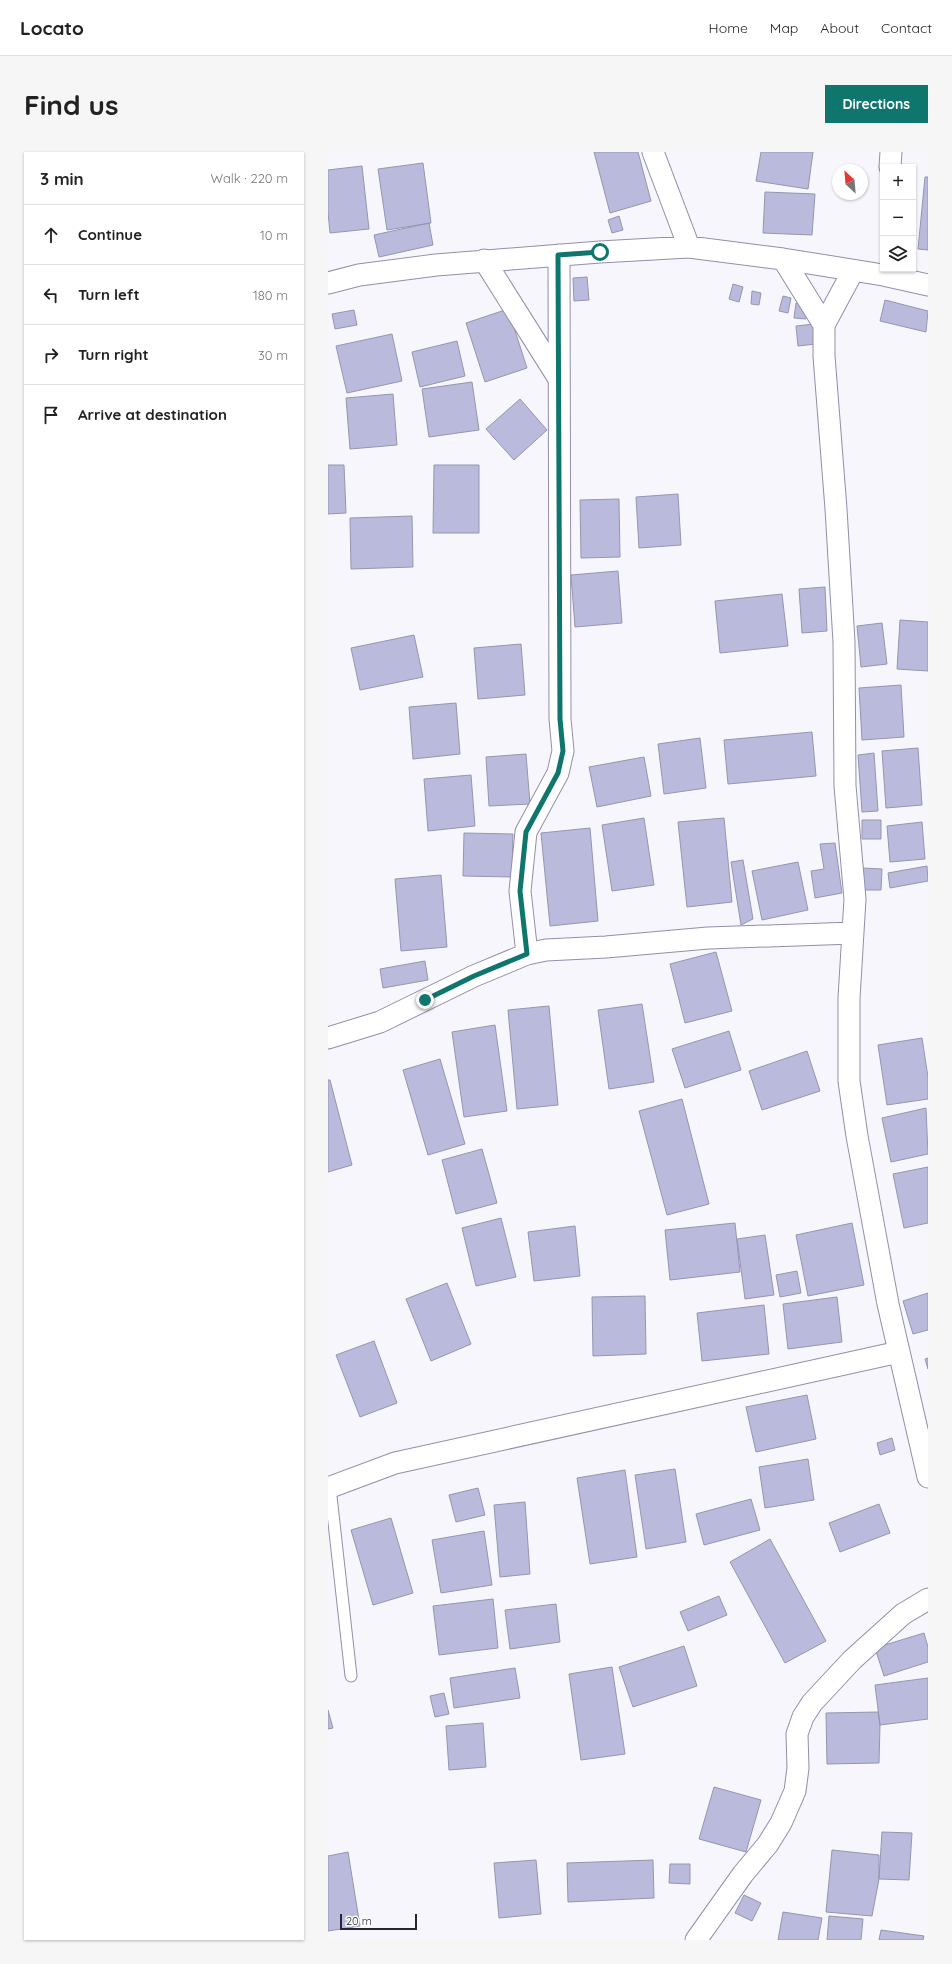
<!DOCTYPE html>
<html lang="en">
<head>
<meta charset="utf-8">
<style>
	:root { --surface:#fff; --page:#f6f6f6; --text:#222; --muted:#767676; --line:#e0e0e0; --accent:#0f766e }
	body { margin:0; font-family:Quicksand,sans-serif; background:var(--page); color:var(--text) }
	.controls { position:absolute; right:12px; top:12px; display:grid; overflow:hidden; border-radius:0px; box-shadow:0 1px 3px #0004 }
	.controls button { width:36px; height:36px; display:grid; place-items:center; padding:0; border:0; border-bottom:1px solid var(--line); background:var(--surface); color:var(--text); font:20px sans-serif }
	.compass { position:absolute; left:504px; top:12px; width:36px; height:36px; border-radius:50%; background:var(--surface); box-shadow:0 1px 3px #0004; rotate:334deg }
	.scale { position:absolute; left:12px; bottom:10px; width:77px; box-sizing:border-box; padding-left:4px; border:2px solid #262530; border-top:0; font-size:11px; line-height:14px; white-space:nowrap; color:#262530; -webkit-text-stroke:3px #fff; paint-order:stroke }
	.stop { position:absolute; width:12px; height:12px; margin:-9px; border:3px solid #0f766e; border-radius:50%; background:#fff }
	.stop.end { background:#0f766e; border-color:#fff; box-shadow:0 1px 4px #0008 }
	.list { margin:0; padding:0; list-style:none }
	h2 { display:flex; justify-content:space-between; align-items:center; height:52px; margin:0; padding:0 16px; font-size:17px }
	h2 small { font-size:13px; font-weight:400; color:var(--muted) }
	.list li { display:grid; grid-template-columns:26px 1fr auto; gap:12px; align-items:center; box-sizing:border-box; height:60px; padding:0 16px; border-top:1px solid var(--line) }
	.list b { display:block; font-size:15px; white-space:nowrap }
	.list em { font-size:13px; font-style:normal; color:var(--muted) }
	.icon { flex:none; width:22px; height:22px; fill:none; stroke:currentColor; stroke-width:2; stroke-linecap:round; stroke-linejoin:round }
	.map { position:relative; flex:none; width:600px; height:1788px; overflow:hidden; border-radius:0px }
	header { display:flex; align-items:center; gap:24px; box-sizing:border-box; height:56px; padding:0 20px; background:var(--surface); border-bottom:1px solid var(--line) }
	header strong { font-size:19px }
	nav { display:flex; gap:22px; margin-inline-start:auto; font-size:14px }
	.intro { display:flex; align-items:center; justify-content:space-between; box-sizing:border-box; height:96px; padding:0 24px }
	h1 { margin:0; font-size:28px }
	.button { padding:10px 18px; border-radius:0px; background:var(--accent); color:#fff; font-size:14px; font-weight:700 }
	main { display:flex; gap:24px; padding:0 24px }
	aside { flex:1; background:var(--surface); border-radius:0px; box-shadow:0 1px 3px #0004 }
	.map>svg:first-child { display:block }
</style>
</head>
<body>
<header>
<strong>Locato</strong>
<nav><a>Home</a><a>Map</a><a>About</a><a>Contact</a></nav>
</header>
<div class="intro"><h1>Find us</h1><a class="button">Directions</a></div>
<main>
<aside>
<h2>3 min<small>Walk · 220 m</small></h2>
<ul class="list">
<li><svg class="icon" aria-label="ahead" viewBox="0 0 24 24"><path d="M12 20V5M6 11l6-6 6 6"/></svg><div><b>Continue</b></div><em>10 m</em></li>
<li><svg class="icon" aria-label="left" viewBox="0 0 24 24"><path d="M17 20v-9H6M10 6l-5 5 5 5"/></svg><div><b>Turn left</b></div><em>180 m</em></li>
<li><svg class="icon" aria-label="right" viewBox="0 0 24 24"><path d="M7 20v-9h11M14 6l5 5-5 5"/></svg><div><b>Turn right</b></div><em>30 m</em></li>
<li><svg class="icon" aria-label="arrive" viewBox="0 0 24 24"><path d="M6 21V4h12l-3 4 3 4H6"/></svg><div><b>Arrive at destination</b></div></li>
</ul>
</aside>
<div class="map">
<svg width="600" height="1788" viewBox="0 0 600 1788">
	<rect width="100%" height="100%" fill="#f7f6fc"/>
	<path fill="#babadd" stroke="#9595b1" d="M266,0H310L323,49L282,61Z
		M433,0H485L480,37L428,29Z
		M95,11L103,71L59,78L50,17Z
		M34,14L41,77L2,81L0,60V18Z
		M597,25H600V98L590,97Z
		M437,40L487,42L484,83L435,81Z
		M291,64L295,78L284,81L280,68Z
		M101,71L105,93L51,105L46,83Z
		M259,125L261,148L246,149L245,126Z
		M405,132L415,135L411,150L401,147Z
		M424,139L433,141L431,153L423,152Z
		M455,144L463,146L460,161L451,159Z
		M557,148L600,159L598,180L552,169Z
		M468,151L480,152L478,167L466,166Z
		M180,157L199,216L157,230L138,171Z
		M26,158L29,173L7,177L4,162Z
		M486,172L488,192L470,194L468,174Z
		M64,182L74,229L19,241L8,194Z
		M129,189L137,224L92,235L84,200Z
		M144,230L151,278L101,285L94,237Z
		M65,242L69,293L22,297L18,246Z
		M192,247L219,278L186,308L158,277Z
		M0,313H16L18,361L0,362Z
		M106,313H151V381H105Z
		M350,342L353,393L311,396L308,345Z
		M291,347L292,405L253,406L252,348Z
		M84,364L85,415L23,417L22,366Z
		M290,419L294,471L247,475L243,423Z
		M497,435L499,479L474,481L471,437Z
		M454,442L460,494L392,501L387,449Z
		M572,468L600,470V519L569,517Z
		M554,471L559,512L533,515L529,474Z
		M86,483L95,525L32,538L23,496Z
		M193,492L197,543L150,547L146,496Z
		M573,533L576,585L534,588L531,536Z
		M128,551L132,602L85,607L81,555Z
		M484,580L488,624L400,632L396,588Z
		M372,586L378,636L336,642L330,592Z
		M590,596L594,653L558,656L554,599Z
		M546,601L550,659L534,660L530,603Z
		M198,602L202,652L161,654L158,605Z
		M316,605L323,644L269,655L261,615Z
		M143,623L147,674L100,679L96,627Z
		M316,666L326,733L284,739L274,673Z
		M396,666L404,750L359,755L350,670Z
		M534,668H553V687H534Z
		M594,670L597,707L562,710L559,674Z
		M262,676L270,769L222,774L213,681Z
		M136,681L185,682L184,725L135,724Z
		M507,691L514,741L487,746L483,719L496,717L492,692Z
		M415,708L425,767L413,773L403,710Z
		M470,710L480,758L434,768L424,719Z
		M599,714L600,729L562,736L560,721Z
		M534,716L554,717L553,738H534Z
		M113,723L119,795L73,799L67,727Z
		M388,800L404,859L357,871L342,812Z
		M97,809L100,828L55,836L52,817Z
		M314,852L326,930L281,937L270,858Z
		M221,854L230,953L189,957L180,858Z
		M167,873L179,959L136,965L124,880Z
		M401,879L413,918L357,936L344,897Z
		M594,886L600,925V947L559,953L550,893Z
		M479,899L492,939L434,958L421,919Z
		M112,907L137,992L100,1003L75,918Z
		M0,928H2L24,1013L0,1020Z
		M354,947L381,1052L339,1063L311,959Z
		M598,956L600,1002L563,1010L554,966Z
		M154,997L169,1051L128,1062L114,1008Z
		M600,1015V1071L576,1076L565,1022Z
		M173,1066L188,1125L148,1134L134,1076Z
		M407,1071L412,1120L342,1128L337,1078Z
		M524,1071L536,1133L480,1144L468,1083Z
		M247,1074L252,1124L206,1129L200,1080Z
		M437,1083L446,1143L417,1147L409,1087Z
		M469,1119L473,1141L452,1145L448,1123Z
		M119,1131L143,1192L103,1209L78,1147Z
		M600,1141V1178L585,1182L575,1149Z
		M317,1144L318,1202L265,1204L264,1145Z
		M509,1145L514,1190L460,1197L455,1152Z
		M436,1153L441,1202L374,1209L369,1161Z
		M46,1189L69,1251L32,1265L8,1203Z
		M600,1206V1217L597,1207Z
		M479,1243L488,1287L428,1300L418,1255Z
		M564,1286L567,1298L552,1303L549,1291Z
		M480,1307L486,1348L437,1356L431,1315Z
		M347,1317L358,1390L318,1397L307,1323Z
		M297,1318L309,1405L262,1412L249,1326Z
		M150,1336L157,1363L128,1370L121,1343Z
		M423,1347L432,1378L376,1393L368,1362Z
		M197,1350L202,1422L172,1425L166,1353Z
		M551,1352L562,1381L512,1400L501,1371Z
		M63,1366L85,1441L45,1453L23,1378Z
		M156,1379L164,1433L113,1441L104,1388Z
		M442,1387L498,1489L457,1511L402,1410Z
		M391,1444L399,1463L360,1479L352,1460Z
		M165,1447L170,1496L111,1503L105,1454Z
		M228,1452L232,1490L182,1497L177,1458Z
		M596,1481L600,1495V1510L556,1524L547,1496Z
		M356,1494L369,1534L305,1555L291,1515Z
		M284,1515L297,1602L253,1608L241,1522Z
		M187,1516L192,1546L126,1556L122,1526Z
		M600,1526V1567L552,1573L547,1533Z
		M116,1541L121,1562L107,1565L102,1544Z
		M0,1558L5,1576L0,1577Z
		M550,1560L552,1573L551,1611L499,1612L498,1561Z
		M155,1571L158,1615L121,1618L118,1574Z
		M386,1635L433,1648L418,1700L371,1687Z
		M554,1680L584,1681L581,1728L551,1727Z
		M504,1698L551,1703V1727L544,1764L498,1760Z
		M20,1700L32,1774L0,1779V1704Z
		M208,1708L213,1762L171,1766L166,1711Z
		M325,1708L326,1746L240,1750L239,1711Z
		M342,1712H362V1732L341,1731Z
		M416,1743L433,1751L424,1769L407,1761Z
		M455,1760L494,1766L490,1788H450Z
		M501,1764L535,1767L533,1788H499Z
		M553,1778L596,1784L595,1788H551Z"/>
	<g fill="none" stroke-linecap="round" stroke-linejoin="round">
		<g stroke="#938eaa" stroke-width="13">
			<path id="lane" d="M2,1335L23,1524"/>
		</g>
		<g stroke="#938eaa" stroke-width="23">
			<path id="street" d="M325,0L361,95
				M562,15L563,0
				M455,107L496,173
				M156,108L231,227
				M525,119L496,173V204L508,357L516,490L517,634L527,747L521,846V929L529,984L560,1152L600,1325
				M0,131L31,123L108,113L272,100L361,95L455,107L555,123L600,133
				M199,802L192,739L198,680L230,621L235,599L232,567L231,103
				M0,886L52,870L146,824L199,802L218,798L278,795L380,786L525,781
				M0,1336L67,1311L571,1200
				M368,1788L415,1722L440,1692L453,1671L467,1639L470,1616L469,1582L475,1565L484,1551L524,1508L575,1462L600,1447"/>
		</g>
		<use href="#lane" stroke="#fff" stroke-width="11"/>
		<use href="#street" stroke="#fff" stroke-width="21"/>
	</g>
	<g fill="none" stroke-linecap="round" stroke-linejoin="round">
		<path stroke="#0f766e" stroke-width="5" d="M97,848L146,824L199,802L192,739L198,680L230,621L235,599L232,567L230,103L272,100"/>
	</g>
</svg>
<div class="controls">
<button>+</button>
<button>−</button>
<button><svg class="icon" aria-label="layers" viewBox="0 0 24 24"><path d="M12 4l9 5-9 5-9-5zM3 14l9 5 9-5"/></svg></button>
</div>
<svg class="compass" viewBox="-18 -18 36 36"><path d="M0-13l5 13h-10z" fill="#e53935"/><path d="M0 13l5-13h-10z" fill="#767676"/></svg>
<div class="scale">20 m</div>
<div class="stop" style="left:272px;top:100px"></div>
<div class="stop end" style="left:97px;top:848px"></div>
</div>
</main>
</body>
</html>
